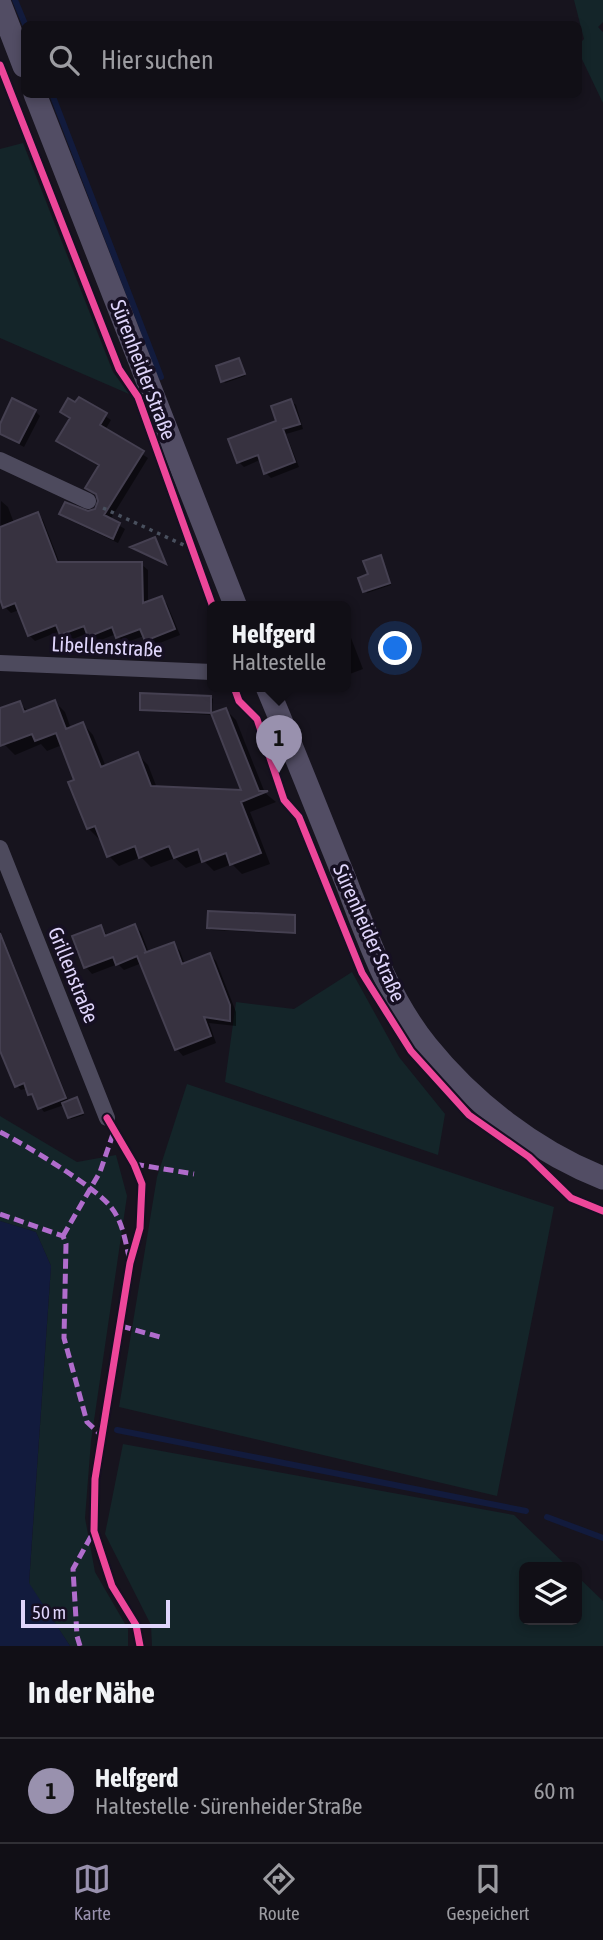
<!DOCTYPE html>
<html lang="de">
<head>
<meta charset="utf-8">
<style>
	:root { --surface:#110f16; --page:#1a181f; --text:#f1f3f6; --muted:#9c9ca1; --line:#302f35; --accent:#9991ae }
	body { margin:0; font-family:"Asap Condensed",sans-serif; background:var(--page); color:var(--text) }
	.controls { position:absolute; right:21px; bottom:21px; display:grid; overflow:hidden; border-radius:10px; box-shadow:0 4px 10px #0003 }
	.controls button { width:63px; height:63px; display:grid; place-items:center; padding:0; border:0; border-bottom:2px solid var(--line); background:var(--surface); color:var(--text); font:35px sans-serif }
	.scale { position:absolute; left:21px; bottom:18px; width:149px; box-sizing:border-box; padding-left:7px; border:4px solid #dfd5fb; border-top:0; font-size:19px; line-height:24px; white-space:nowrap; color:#dfd5fb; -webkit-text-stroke:5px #161022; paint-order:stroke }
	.you { position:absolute; left:396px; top:649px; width:24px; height:24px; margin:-18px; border:5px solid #fff; border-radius:50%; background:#1a73e8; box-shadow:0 0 0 10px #1a73e833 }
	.badge { display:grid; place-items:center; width:46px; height:46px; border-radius:50%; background:var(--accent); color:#111; font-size:23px; font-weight:700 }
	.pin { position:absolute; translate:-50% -58px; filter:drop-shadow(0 2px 4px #0008) }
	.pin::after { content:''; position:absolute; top:37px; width:24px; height:21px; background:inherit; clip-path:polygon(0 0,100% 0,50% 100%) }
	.popup { position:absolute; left:207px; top:601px; width:144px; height:91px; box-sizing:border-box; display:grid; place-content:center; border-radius:10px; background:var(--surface); filter:drop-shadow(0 2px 5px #0005); font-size:23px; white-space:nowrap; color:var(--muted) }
	.popup b { font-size:26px; color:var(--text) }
	.popup::after { content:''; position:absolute; left:50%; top:100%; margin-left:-14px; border:14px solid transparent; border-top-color:var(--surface) }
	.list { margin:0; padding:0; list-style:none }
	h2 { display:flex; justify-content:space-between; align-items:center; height:91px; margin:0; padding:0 28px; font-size:30px }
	h2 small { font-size:23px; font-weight:400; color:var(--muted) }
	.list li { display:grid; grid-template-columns:46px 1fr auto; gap:21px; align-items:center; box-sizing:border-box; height:105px; padding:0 28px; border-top:2px solid var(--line) }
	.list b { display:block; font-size:26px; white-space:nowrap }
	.list p { margin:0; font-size:23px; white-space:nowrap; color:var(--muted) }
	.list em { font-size:23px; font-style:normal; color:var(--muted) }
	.icon { flex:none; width:38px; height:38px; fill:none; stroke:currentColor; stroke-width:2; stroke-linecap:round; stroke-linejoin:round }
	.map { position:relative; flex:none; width:603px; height:1646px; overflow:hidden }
	.search { position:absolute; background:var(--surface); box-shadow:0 4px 10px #0003; left:21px; right:21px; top:21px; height:77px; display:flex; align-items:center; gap:18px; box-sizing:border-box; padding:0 24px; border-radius:10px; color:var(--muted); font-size:26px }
	.sheet { height:196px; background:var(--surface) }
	nav { display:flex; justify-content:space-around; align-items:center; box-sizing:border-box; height:98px; border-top:2px solid var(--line); background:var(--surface); font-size:19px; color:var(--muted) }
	nav a { display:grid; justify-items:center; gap:4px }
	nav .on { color:var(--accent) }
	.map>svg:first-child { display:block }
</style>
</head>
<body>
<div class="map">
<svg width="603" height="1646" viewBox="0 0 603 1646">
	<rect width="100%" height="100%" fill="#17141e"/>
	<path fill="#142529" d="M574,0H603V22L598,27L603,32V103L579,53V44L584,39Z
		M23,143L113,372L129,394L0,338V149Z
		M352,972L399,1057L445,1114L438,1155L225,1082L236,1002L294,1009Z
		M187,1084L554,1207L497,1496L119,1407L157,1177Z
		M0,1116L77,1162L116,1155L127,1196L91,1441L85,1518L95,1572L128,1629V1646H70L29,1584L51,1266L36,1232L0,1221Z
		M123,1444L514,1515L568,1567H524V1620H577V1576L603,1601V1646H152L151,1625L105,1534Z"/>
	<path fill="#121b3d" d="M0,1221L36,1232L51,1266L29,1583L70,1646H0Z"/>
	<path fill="#0007" d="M240,362L245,376L225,383L218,367Z
		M79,399L111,420L105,430L148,458L110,520L125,529L118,543L67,519L62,514L88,513L96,511L100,501L99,497L87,488L100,467L58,441L71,419L62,412L76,405Z
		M291,401L296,405L303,429L286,434L299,467L271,478L266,473L262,459L244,467L239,462L278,422Z
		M35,411L40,416L24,447L0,434V428Z
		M1,501L8,507L14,523L37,514L43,520L60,564H141L148,570V603L161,598L167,604L180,635L152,646L144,636L124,643L116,634L96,642L88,633L68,641L60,631L35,641L29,635L19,610L11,613L5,607L0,594Z
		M382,559L391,585L367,593L360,579L370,575Z
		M346,625L363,669L347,675L346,673Z
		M211,697L213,699L212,715L143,711L141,709Z
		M55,702L65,712L71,729L83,724L93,735L106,767L138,755L148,765L157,788L243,792L226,710L236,720L265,793L276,802L250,812L270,864L242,874L232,864L214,871L204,861L186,868L175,858L151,867L141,857L119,866L109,856L102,838L99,839L89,829L71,783L76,781L62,745L47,751L41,744L15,755L4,744L0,733V710L19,703L29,712Z
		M294,917L296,919V934L211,930L209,928Z
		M135,926L141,932L149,953L173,944L180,951L185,965L210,955L216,961L236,1012V1026L209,1023L216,1043L183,1056L177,1049L142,963L124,970L118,964L92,974L86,967L101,927L108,936Z
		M0,930L69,1102L78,1101L84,1115L71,1119L64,1105L44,1112L27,1088L21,1090L17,1086L0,1041Z"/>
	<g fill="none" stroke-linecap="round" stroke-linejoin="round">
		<path stroke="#121b3d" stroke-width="6" d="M15,0L25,24
			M52,94L161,377
			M117,1430L526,1511
			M547,1517L603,1538"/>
	</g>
	<path fill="#373240" stroke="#454051" stroke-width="2" d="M239,358L245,374L221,382L216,366Z
		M79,397L107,413L100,425L144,451L104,515L120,523L113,539L59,514L65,502L88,511L95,509L98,501L96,494L85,488L99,465L56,441L70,418L60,412L68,398L75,402Z
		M12,398L36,410L19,443L0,434V424Z
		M291,399L300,424L283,429L295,462L264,474L258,455L237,463L228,439L276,421L271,406Z
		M38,512L57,562H142L143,603L162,596L175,629L145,641L140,629L116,638L112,627L88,637L84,626L60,635L56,625L28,636L15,603L3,608L0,599V527Z
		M155,537L166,564L130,547Z
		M381,555L390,583L363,592L358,578L368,574L363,561Z
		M140,693L211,696V713L140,710Z
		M55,700L66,729L83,722L101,767L138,752L151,786L241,790L211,713L226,708L259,791H268L241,802L261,853L230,865L226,853L202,862L198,849L174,858L169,846L139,858L135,846L107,857L95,826L87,829L68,782L74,780L56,733L35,741L32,734L0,746V708L20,701L24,712Z
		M208,911L295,915V933L207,928Z
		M135,924L146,952L144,953L174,942L182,964L210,953L230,1005V1021L204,1017L211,1036L175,1050L137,956L116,965L113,957L84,968L72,936L101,925L105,936Z
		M0,933L66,1098L38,1109L32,1094L28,1095L24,1083L15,1087L0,1051Z
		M77,1097L83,1113L68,1118L62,1103Z"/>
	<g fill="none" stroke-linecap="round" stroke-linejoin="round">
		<path stroke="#49505e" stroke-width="3.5" stroke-dasharray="3.5 5" stroke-linecap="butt" d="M103,508L188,547"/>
		<path stroke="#4d4a5d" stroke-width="16" d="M0,460L88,501
			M0,663L212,672
			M0,848L107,1118"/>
		<path stroke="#524d64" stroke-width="23" d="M0,4L24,66
			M35,94L236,607
			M267,687C294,751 319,815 345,879C367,936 388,998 427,1046C472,1102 535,1151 603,1178"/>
		<path stroke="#b06ccc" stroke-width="5" stroke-dasharray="10 5" stroke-linecap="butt" d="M212,624V635
			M0,1132C24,1144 94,1186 110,1206C122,1220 125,1239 129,1257
			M134,1164L194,1174
			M0,1214L63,1236L66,1244L64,1338L87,1422L102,1436
			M63,1236L100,1172L114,1131
			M121,1326L160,1337
			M80,1646L77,1636L73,1569L94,1531"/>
		<g stroke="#161022" stroke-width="11">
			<path id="cycleway" d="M0,65L119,369L138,397L213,607
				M234,687L239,701L257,719L284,800L299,817L362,973L411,1051L469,1115L529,1157L571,1198L603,1211
				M107,1118L134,1164L142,1184L140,1228L130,1263L95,1479L94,1531L112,1586L136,1625L140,1646"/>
		</g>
		<use href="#cycleway" stroke="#ed469a" stroke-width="7"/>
	</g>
	<g text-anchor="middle" stroke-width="7" stroke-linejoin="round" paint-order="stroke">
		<g font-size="21" fill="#dfd5fb" stroke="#161022">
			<text transform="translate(143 370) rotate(69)" y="7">Sürenheider Straße</text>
			<text transform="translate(107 647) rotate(3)" y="7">Libellenstraße</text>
			<text transform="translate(369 933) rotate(66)" y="7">Sürenheider Straße</text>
			<text transform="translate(73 975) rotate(68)" y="7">Grillenstraße</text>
		</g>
	</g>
</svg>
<div class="controls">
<button><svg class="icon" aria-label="layers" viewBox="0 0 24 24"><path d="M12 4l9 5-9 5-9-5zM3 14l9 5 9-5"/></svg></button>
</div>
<div class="scale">50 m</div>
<div class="you"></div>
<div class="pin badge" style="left:279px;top:773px">1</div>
<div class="popup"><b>Helfgerd</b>Haltestelle</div>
<div class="search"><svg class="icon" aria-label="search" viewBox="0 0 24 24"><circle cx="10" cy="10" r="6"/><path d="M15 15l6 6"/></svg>Hier suchen</div>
</div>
<section class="sheet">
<h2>In der Nähe<small></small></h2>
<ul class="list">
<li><span class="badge">1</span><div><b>Helfgerd</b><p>Haltestelle · Sürenheider Straße</p></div><em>60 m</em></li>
</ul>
</section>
<nav>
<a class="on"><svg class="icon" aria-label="map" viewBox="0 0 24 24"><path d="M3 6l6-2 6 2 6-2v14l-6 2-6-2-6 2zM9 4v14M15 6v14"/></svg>Karte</a>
<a><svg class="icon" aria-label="directions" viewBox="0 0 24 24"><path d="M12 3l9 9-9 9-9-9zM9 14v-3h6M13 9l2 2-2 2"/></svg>Route</a>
<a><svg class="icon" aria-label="saved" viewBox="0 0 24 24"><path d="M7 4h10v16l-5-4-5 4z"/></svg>Gespeichert</a>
</nav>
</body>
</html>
